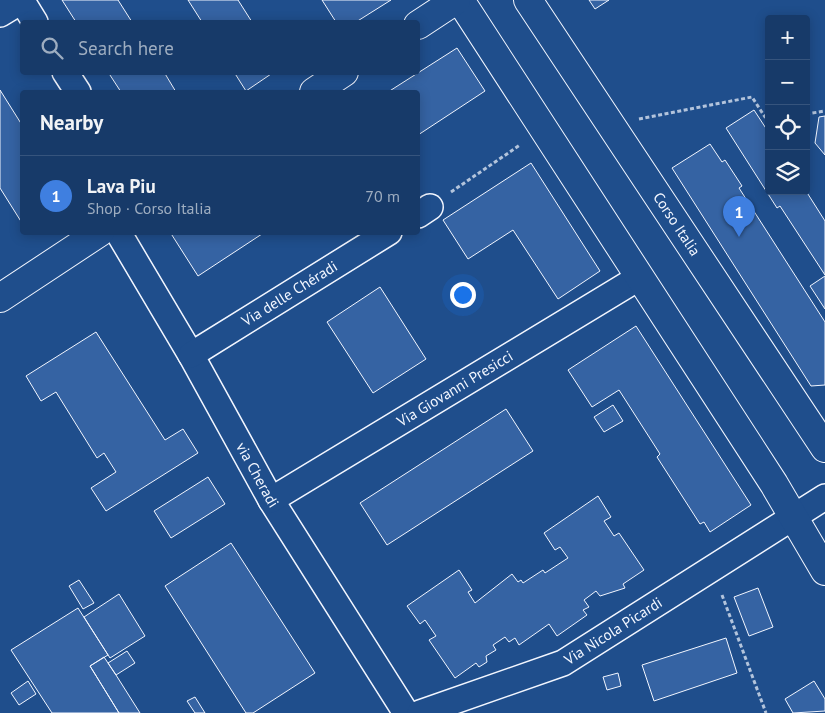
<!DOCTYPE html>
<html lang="en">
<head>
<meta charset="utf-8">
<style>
	:root { --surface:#173a69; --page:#20416f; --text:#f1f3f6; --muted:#9eadc0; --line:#36547d; --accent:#ffb74d }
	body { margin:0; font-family:"PT Sans",sans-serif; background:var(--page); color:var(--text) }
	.controls { position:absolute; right:15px; top:15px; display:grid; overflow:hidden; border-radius:5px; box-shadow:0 2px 12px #0003 }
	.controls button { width:45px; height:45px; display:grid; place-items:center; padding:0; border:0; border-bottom:1px solid var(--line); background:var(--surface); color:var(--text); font:25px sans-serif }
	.you { position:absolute; left:462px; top:294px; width:18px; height:18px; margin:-12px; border:4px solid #fff; border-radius:50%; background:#1a73e8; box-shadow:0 0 0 8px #1a73e833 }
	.badge { display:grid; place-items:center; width:32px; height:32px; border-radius:50%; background:var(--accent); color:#fff; font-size:16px; font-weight:700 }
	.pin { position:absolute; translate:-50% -41px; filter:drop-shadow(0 1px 2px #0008) }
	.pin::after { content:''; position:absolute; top:26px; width:18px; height:15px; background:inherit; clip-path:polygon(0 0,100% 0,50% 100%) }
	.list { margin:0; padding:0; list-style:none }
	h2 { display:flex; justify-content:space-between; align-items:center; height:65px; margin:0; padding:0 20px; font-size:21px }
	h2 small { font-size:16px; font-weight:400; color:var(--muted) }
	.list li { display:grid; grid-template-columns:32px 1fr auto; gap:15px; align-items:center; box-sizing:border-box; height:80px; padding:0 20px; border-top:1px solid var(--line) }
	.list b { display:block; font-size:19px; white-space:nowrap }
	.list p { margin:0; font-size:16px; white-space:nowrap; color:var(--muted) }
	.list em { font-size:16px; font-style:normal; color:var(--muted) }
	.icon { flex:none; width:28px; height:28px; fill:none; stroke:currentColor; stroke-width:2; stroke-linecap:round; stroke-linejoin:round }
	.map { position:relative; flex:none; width:825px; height:713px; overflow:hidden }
	.search { position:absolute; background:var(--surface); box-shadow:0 2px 12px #0003; left:20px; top:20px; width:400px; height:55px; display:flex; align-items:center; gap:12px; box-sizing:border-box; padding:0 18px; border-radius:5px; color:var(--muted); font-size:19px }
	.panel { position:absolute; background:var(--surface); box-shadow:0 2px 12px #0003; left:20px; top:90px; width:400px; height:145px; border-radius:5px }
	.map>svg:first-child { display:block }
</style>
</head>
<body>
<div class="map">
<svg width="825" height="713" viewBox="0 0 825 713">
	<rect width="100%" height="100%" fill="#1f4e8c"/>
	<path fill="#3563a3" stroke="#f2f6ff" d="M62,0H118L132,22H76Z
		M188,0H238L252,22H202Z
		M322,0H391L356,22H336Z
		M589,0H609L595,9Z
		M457,48L485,91L418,135V92H388Z
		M108,72H164L176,92H121Z
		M234,72H274L246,91Z
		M0,90L22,125V223L0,188Z
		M754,110L769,133V191H806L825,221V275L780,206L777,208L726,128Z
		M825,116V155L815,143L819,117Z
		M710,144L722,162L725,160L742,186L739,188L825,322V385L811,386L672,168Z
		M531,163L600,271L558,299L513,230L468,259L443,220Z
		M170,232H265L198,276Z
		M825,276V309L810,286Z
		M380,287L426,359L373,393L327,322Z
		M636,326L751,505L710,532L704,522L700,524L657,457L660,454L619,390L592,407L568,370Z
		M96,332L165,440L183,429L198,453L106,511L91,488L116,472L104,453L97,458L56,392L41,401L26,376Z
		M613,405L623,421L604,432L594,417Z
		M506,409L533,451L387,545L360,503Z
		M208,477L225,504L171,538L154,511Z
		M598,496L611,517L604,521L614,536L619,533L644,570L623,584L625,588L600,596L596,591L584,600L589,607L583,610L587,615L557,636L549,624L519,645L515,638L509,642L505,637L493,645L496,650L486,656L487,662L479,667L476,663L455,678L429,640L436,636L425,620L420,624L407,606L459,570L472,590L468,592L475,603L512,574L518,582L521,580L523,583L543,570L545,573L568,558L560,547L555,550L544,533Z
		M231,543L315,673L253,713H246L165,586Z
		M79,580L94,603L83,609L69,586Z
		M758,588L773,627L749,636L734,597Z
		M119,594L145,636L110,658L84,617Z
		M78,608L108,655L90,666L119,713H52L11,650Z
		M726,638L737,673L654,701L642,665Z
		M127,651L135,663L116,675L108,663Z
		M104,657L116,675L140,713H119L90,666Z
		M618,673L621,686L607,690L603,677Z
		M28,681L36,694L19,705L11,693Z
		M814,681L825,699V711L793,713L785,699Z
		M195,697L205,713H195L187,701Z"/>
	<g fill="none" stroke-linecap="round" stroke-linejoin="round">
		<g stroke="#f2f6ff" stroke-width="28">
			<g id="street">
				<path d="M22,1L35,22"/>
				<path d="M0,14L23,0"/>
				<path d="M65,72L78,92"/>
				<path d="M418,215L430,207"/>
				<path id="s1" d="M118,232L191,355L271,500L406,713"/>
				<path id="s2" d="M191,355L389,232"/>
				<path id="s3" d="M271,500L640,277"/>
				<path id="s4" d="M420,713L563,663L825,497"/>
			</g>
		</g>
		<g stroke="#f2f6ff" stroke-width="30">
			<g id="secondary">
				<path d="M460,0L774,484L825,571"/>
				<path id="s5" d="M528,0L825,448"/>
				<path d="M418,25L456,0"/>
				<path d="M314,92L344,72"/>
				<path d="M0,298L100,232"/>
			</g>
		</g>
		<path stroke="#b3c4dc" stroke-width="3" stroke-dasharray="4 2.5" stroke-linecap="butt" d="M806,114L825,111
			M639,119L752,97L765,117H769
			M451,192L520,145
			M722,595L766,713"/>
		<use href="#street" stroke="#1f4e8c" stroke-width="25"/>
		<use href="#secondary" stroke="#1f4e8c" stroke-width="28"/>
	</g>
	<g text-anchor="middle" stroke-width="4" stroke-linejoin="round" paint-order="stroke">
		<g font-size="15" fill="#f2f6ff" stroke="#1f4e8c">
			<text dy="5" stroke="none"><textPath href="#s5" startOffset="269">Corso Italia</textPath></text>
			<text dy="5" stroke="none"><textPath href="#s2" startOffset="116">Via delle Chéradi</textPath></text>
			<text dy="5" stroke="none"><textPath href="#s3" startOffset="215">Via Giovanni Presicci</textPath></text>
			<text dy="5" stroke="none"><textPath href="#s1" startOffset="280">via Cheradi</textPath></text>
			<text dy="5" stroke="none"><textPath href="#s4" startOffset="211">Via Nicola Picardi</textPath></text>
		</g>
	</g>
</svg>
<div class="controls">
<button>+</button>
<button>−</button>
<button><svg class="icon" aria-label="locate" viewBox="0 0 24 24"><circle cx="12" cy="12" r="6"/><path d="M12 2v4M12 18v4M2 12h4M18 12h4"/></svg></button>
<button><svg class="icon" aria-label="layers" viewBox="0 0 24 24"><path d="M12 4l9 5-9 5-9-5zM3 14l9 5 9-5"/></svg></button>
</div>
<div class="you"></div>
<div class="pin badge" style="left:739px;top:237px;background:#3f7fe0">1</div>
<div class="search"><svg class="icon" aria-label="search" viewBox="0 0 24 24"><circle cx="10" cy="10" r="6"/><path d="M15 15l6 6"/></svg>Search here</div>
<section class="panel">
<h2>Nearby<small></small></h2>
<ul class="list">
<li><span class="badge" style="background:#3f7fe0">1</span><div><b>Lava Piu</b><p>Shop · Corso Italia</p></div><em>70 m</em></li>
</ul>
</section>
</div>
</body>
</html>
